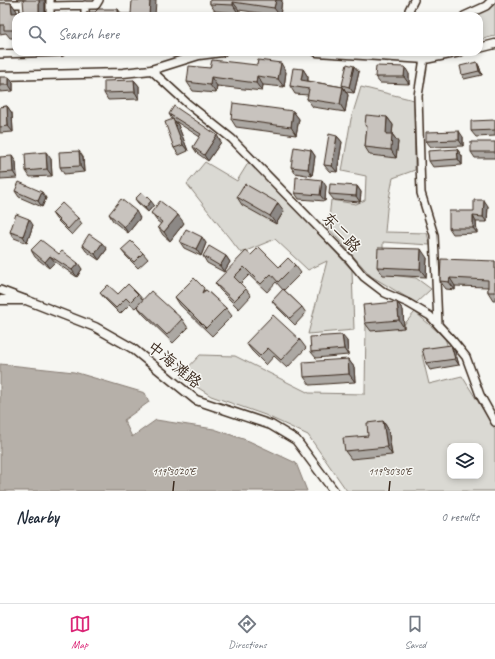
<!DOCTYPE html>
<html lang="en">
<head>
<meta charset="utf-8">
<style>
	:root { --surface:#fff; --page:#f6f6f7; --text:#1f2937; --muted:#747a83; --line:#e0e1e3; --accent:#db2777 }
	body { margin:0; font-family:Caveat,"LXGW WenKai TC",sans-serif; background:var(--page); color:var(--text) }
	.controls { position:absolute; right:12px; bottom:12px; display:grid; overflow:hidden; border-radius:8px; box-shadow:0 2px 6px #0003 }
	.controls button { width:36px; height:36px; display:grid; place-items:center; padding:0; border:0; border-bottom:1px solid var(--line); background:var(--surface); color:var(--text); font:20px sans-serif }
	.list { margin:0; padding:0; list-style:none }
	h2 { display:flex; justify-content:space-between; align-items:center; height:52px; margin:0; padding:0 16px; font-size:17px }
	h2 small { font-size:13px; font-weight:400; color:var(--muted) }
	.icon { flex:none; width:22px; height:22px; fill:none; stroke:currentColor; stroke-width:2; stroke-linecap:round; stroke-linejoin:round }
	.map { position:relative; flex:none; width:495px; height:491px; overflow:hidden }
	.search { position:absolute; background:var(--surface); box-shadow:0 2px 6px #0003; left:12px; right:12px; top:12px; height:44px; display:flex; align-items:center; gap:10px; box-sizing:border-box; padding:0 14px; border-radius:12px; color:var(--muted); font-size:15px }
	.sheet { height:112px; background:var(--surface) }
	nav { display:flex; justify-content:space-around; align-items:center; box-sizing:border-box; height:56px; border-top:1px solid var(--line); background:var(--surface); font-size:11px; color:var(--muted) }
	nav a { display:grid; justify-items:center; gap:2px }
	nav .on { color:var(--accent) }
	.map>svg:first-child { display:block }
</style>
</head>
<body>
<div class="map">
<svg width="495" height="491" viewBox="0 0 495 491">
	<rect width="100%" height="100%" fill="#f6f6f2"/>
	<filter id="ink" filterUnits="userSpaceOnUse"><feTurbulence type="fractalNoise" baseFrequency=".025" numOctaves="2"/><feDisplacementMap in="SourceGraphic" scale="8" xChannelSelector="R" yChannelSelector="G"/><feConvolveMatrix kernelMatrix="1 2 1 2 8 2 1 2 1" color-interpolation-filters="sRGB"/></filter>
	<g filter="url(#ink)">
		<path fill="#dad9d3" stroke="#8a8278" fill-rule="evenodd" d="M495,1V36L479,40V16H473L489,8Z
			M361,87L414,100L415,170L393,178L387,209L385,232L427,233L430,245L383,242V274L416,278L431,289L416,303L371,276L328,228L331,200L356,204L365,200L366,176L342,171L351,119Z
			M250,160L352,270L354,330L308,334L327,261L308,270L275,239L241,253L187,184L205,162L237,181Z
			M415,312L445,338L449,351L422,355L429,384L462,376L495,429V491H347L308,435L265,415L211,396L180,376L200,355L235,356L309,393L365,394L366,324L400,329ZM450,446H480V476H450Z"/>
		<path fill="#b6b0a9" stroke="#857a71" d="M0,364L74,372L145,393L149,402L124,420L132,437L156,420L214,429L249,441L296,463L307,491H0Z"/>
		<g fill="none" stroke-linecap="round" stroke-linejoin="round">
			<g stroke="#3b2a1e" stroke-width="10">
				<path id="minor" d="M50,0V16
					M0,4H24V16
					M85,5V16
					M50,6L96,5L99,0
					M411,16L409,10L414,0
					M464,16L486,6L492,0
					M425,52L418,96L421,193L434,235L438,324
					M0,54L61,52
					M151,70L188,104L232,139L349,259L364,277L385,293L408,303L430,316L453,341L466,357L480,395L495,422
					M0,290L24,299"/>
			</g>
			<g stroke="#3b2a1e" stroke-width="11">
				<path id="major" d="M479,48L495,44
					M317,52L425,59L460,52
					M0,76L123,73L151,70L199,55L222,52
					M0,300H26L95,327L132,348L196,400L271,425L296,440L334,491"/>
			</g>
			<use href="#minor" stroke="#f6f6f2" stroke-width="7"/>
			<use href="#major" stroke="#f6f6f2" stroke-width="8"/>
		</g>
		<path fill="#aca8a3" stroke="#3b2a1e" d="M45,0V16H16V38H10L6,33L0,34V3H11L17,11V13L24,12Z
			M210,0H282L280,16L239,10L238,13L215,11L210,4Z
			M479,66L482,75L464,79L462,75Z
			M210,68L286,72L284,87L263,85L262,91L217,86L216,93L193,91L187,82Z
			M303,69L308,77V81L343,87L348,95L345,112L313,107L307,99L308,95L295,94L290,86Z
			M359,72L354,93L346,92L342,85Z
			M409,74V84L380,83L375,77Z
			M0,77L13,83V91L0,92Z
			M134,80L139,86V99L108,100L104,93Z
			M7,106L12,113L13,132L0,133V107Z
			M293,111L299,119L296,135L236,127L231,119Z
			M169,114L221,142L208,161L197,153L193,147L200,137L175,121L178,125L188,151L179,155L174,148L172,119Z
			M387,117L393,125L392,134L398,142L396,158L370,155L365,147L367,128L365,125Z
			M495,120V136L476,137L471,131Z
			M337,136L342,142L337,172L329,171L324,165Z
			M463,137V146L431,147L426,141Z
			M495,142V158H475L471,152Z
			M457,149L462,156V165L433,167L429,161Z
			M311,150L315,156L312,176L295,173L291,167Z
			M0,157L16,162L17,178L0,179Z
			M83,157L84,172L64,174L60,167Z
			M51,159L52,176L30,177L26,171Z
			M326,186L325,201L299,199L295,193Z
			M357,186L361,192L360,202L334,200L329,194Z
			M15,191L46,198L42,207L19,197Z
			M237,197L284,211L276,224L242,205Z
			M135,199L154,205L148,212L138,203Z
			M488,206L487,222H476L477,233L453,234L449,228L474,211Z
			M52,213L78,218L82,224L72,235L56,219Z
			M151,213L184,223L170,241L163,235L158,227L161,224L157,221Z
			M109,214L140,218L128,233L113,221Z
			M33,225L27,243L14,238L10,232Z
			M180,242L206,243L201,256L184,248Z
			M82,245L107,249L99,260L86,251Z
			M31,250L59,254L82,269L77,277L55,262L49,268L35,257Z
			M121,250L143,253L148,259L138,268L126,256Z
			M251,255L279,267L295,265L301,273L284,290L302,307L306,313L295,325L277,307L272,301L283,290L276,282L267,292L249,275L240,284L246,289L251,296L239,309L220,290L215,283Z
			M203,256H226L230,262L224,272L207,263Z
			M427,258L426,277L383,275L377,267Z
			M495,261V300H493L488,292V287L455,286V290L446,289L440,281Z
			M206,290L226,308L232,316L212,336L180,305L175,297Z
			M100,293L118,294H138L143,300L182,319L188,328L173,343L143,314L137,306L140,303L135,308L130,304L120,314L105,299Z
			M397,302L403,310L404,328L371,331L365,323Z
			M300,340L306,348L287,368L274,356L266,365L252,351L246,343Z
			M347,341L348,355L316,358L311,352Z
			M451,345L455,351L459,365L430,370L426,363Z
			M348,359L354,367L355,382L310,385L304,377Z
			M383,421L388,429L392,455L351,459L345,451L368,436Z"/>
		<path fill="#8c8885" stroke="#3b2a1e" d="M39,0H45V16H39Z
			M150,0H156V1L155,16H149Z
			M276,0H282L280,16L274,8Z
			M233,2L239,10L238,13L233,5Z
			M11,3L17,11V16L12,13Z
			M118,9L123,16L118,14Z
			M477,62L479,66L482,75L479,71Z
			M281,63L286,72L284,87L278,79Z
			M354,66L359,72L354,93L349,87Z
			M405,67L409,74V84L404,77Z
			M303,69L308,77L307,88L301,80Z
			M257,76L263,85L262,91L256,83Z
			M9,77L13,83V91L9,85Z
			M211,77L217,86L216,93L210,85Z
			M134,80L139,86V99L135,92Z
			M343,87L348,95L345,112L340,104Z
			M7,106L12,113L13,132L8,126Z
			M293,111L299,119L296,135L291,127Z
			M387,117L393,125L392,134L398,142L396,158L391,150L386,134Z
			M173,119L178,125L188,151L183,145Z
			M459,131L463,137V146L459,140Z
			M217,135L221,142L208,161L204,155Z
			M337,136L342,142L337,172L332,166Z
			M457,149L462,156V165L458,159Z
			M311,150L315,156L312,176L308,169Z
			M79,151L83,157L84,172L80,166Z
			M46,152L51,159L52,176L47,169Z
			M12,156L16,162L17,178L13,172Z
			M322,180L326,186L325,201L320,195Z
			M357,186L361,192L360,202L356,196Z
			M42,192L46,198L42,207L38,201Z
			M484,200L488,206L487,222L483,217Z
			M151,201L154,205L148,212L145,208Z
			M278,203L284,211L276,224L270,216Z
			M136,211L140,218L128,233L124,227Z
			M178,215L184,223L170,241L164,232Z
			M473,216L476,222L477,233L473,228Z
			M29,219L33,225L27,243L23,236Z
			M202,237L206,243L201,256L196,249Z
			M102,243L107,249L99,260L95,254Z
			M421,249L427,258L426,277L420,269Z
			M50,256L55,262L49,268L45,262Z
			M226,256L230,262L224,272L220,266Z
			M78,263L82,269L77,277L72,270Z
			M450,278L455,286V290L449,282Z
			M397,302L403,310L404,328L399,320Z
			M342,335L347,341L348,355L344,349Z
			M451,345L455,351L459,365L455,359Z
			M348,359L354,367L355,382L349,374Z
			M383,421L388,429L392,455L387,447Z"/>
		<path fill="#c8c3be" stroke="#3b2a1e" d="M23,0H39V16H16V30H4V25H0V3H11L12,13L24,12Z
			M132,0H150L149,16H86V13L89,12H95L98,9H118V14H131Z
			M210,0H276L274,8L233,2V5L210,4Z
			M68,14V16H50V15Z
			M212,60L257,65L258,60L281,63L278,79L257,76L256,83L211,77L210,85L187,82L189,66L210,68Z
			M477,62L479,71L462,75L460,66Z
			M347,64L354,66L349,87L342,85Z
			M376,66L405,67L404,77H375Z
			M293,68L303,69L301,80L343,87L340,104L307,99L309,89L290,86Z
			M0,77H9V85H0Z
			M134,80L135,92L104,93V81Z
			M233,103L293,111L291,127L231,119Z
			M7,106L8,126L0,127V107Z
			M174,106L217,135L204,155L193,147L201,134L169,114Z
			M366,115L387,117L386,134H392L391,150L365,147L367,126L365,125Z
			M173,119L183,145L174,148L165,122Z
			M495,120V130L471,131V121Z
			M459,131V140L426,141V132Z
			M329,134L337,136L332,166L324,165Z
			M471,142H495V152H471Z
			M294,147L311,150L308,169L291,167Z
			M457,149L458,159L429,161L428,151Z
			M79,151L80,166L60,167L59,152Z
			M46,152L47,169L26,171L25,154Z
			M12,156L13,172L0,173V157Z
			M296,177L322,180L320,195L295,193Z
			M19,182L42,192L38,201L15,191Z
			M245,184L278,203L270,216L237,197Z
			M330,184L357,186L356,196L329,194Z
			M142,192L151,201L145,208L135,199Z
			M121,199L136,211L124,227L109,214Z
			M474,200H484L483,217L473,216V228H449V211H474Z
			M160,201L178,215L164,232L158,227L162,222L151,213Z
			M62,203L78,218L68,229L52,213Z
			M16,214L29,219L23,236L10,232Z
			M186,229L202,237L196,249L180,242Z
			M89,234L102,243L95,254L82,245Z
			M41,240L59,254L62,251L78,263L72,270L50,256L45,262L31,250Z
			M131,241L143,253L134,262L121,250Z
			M209,246L226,256L220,266L203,256Z
			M259,247L279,267L288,258L295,265L278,282L271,274L261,284L244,267L234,277L246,289L234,301L215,283L246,251L251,255Z
			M378,248L421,249L420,269L377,267Z
			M441,259L495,261V292H488V280L450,278L449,282L440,281Z
			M194,278L204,288L202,293L206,290L226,308L206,328L175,297Z
			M128,284L138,294L130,302L126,298L116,308L100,293L108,285L118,294Z
			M283,289L302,307L290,318L272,301Z
			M151,291L182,319L167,335L137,306Z
			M397,302L399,320L365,323L363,305Z
			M273,315L300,340L281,360L268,348L260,356L246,343Z
			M342,335L344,349L311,352L310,337Z
			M451,345L455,359L426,363L422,349Z
			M348,359L349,374L304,377L303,362Z
			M383,421L387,447L345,451L343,438L368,436L367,423Z"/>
	</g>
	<path fill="none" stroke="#3b2a1e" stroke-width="1.5" d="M173,491L174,481M389,491L390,481"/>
	<g text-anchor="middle" stroke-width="3" stroke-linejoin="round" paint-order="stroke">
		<g font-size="16" fill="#3b2a1e" stroke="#f6f6f2">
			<text transform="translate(342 232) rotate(47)" y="6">东二路</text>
			<text transform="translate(175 364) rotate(39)" y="6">中海滩路</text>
		</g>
	</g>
	<g font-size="10" text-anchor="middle" fill="#3b2a1e" stroke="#f6f6f2" stroke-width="3" stroke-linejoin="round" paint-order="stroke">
		<text x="174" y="475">119°30'20"E</text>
		<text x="390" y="475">119°30'30"E</text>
	</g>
</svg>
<div class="controls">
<button><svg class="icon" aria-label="layers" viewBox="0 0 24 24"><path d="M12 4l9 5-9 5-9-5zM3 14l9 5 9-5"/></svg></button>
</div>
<div class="search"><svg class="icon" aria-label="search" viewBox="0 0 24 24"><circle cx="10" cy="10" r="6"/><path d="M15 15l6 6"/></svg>Search here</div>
</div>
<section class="sheet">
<h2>Nearby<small>0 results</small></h2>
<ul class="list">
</ul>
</section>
<nav>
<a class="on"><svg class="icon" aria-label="map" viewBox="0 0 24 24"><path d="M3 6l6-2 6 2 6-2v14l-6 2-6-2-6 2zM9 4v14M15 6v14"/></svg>Map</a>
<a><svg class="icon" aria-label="directions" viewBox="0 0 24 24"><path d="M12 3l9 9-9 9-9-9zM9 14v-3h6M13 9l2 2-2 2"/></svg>Directions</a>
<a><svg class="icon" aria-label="saved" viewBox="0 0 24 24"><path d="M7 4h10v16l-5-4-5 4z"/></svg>Saved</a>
</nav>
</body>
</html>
